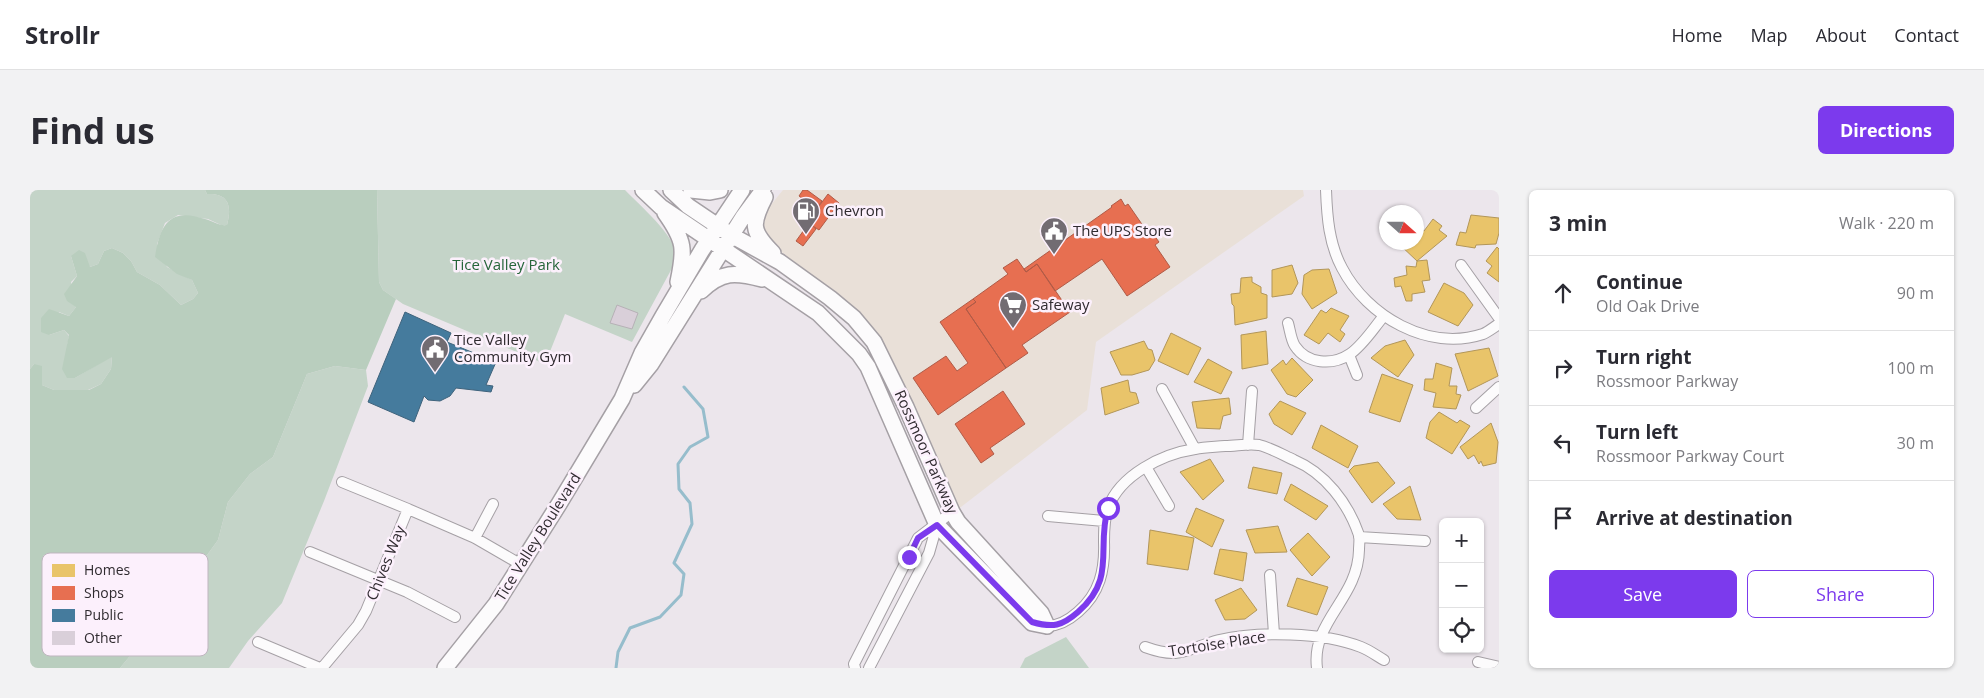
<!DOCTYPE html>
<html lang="en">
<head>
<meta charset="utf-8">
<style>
	:root { --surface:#fff; --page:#f2f2f3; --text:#2b2b33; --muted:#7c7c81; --line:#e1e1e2; --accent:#7c3aed }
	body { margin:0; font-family:"Open Sans",sans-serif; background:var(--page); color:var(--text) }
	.controls { position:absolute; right:15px; bottom:15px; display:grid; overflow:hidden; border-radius:8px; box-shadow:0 1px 4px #0004 }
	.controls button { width:45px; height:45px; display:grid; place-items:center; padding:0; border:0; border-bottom:1px solid var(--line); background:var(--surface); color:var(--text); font:25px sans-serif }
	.compass { position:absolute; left:1349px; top:15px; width:45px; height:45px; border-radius:50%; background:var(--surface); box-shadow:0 1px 4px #0004; rotate:111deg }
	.stop { position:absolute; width:15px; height:15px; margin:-11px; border:4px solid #7c3aed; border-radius:50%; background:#fff }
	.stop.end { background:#7c3aed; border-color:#fff; box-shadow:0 1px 5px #0008 }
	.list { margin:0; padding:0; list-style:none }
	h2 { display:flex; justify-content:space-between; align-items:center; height:65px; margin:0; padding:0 20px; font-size:21px }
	h2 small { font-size:16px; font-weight:400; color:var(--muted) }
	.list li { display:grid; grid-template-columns:32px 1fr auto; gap:15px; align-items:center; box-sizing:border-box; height:75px; padding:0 20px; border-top:1px solid var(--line) }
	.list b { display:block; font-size:19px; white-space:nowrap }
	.list p { margin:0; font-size:16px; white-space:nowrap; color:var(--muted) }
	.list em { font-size:16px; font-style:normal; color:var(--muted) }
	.actions { display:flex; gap:10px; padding:15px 20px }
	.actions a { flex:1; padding:11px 0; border:1px solid var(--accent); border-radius:8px; text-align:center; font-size:18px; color:var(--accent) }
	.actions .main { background:var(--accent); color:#fff }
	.icon { flex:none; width:28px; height:28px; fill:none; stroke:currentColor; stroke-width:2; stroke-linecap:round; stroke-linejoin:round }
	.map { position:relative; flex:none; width:1469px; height:478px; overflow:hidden; border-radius:8px }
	header { display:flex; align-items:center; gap:30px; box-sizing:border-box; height:70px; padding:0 25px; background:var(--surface); border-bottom:1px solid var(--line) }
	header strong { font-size:24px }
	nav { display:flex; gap:28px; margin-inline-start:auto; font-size:18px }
	.intro { display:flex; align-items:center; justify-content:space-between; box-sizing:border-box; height:120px; padding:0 30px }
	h1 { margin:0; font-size:35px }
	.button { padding:12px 22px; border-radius:8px; background:var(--accent); color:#fff; font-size:18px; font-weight:700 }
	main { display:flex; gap:30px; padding:0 30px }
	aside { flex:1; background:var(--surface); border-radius:8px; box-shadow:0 1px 4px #0004 }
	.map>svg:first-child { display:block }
</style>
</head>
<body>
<header>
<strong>Strollr</strong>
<nav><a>Home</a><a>Map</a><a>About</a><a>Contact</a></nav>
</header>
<div class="intro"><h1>Find us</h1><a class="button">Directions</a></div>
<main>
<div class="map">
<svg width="1469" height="478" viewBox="0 0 1469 478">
	<rect width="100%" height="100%" fill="#ece6ec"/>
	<path fill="#e9e0d8" d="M753,0H1273L1274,6L1066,152L1057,220L918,327L849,152L784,89L731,45V27Z"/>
	<path fill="#c4d4c8" d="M0,0H175L177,4C199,3 202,16 197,35H191L178,29L148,25L135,33L127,54L137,77L162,90L168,103L163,109L151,115L130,95L107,82L101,71L93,63L82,58L74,61L68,74L60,77L41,66L47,86L41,92L46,117L39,126L29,122L19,145L34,140L39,146L37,157V188H45L82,166L81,179L71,194L58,200H24L12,195L4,174L0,179Z
		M347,0H595C610,16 647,46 647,69L602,152L535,124L515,174L373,114L353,100L349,92Z
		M305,176L336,180L338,196L294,311L252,413L218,451L199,478H90L133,426L188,350L198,312L220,284L243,267L277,184Z
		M1036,447L1059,478H990L995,468Z"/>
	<path fill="#b9cebe" d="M175,0H347L349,92L353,100L366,109L336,180L305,176L277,184L243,267L220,284L198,312L188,350L133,426L90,478H0V179L4,174L12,176V195L24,200H59L71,194L81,179L82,167L45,188H37L32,179L39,145L34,140L19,145L11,142V128L19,119L39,126L46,117L37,111L34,104L47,86L41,66L49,60L55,63L60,77L68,74L74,61L82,58L93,63L101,71L107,82L130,95L151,115L163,109L168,103L162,90L147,84L125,67C130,34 140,17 175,29C183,31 189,36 197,35C202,16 199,3 177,4Z"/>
	<path fill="#e9c46a" stroke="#b29659" d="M1441,25L1469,28V43L1466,54L1446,55L1445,58L1426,55L1430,42L1436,43Z
		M1403,29L1412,36L1409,40L1417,46L1387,71L1368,53L1386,52V38L1394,41Z
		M1467,57L1469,59V92L1457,83L1462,76L1456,71Z
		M1397,70L1400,90L1392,91L1395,102L1382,104V111H1376L1371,96L1365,97L1364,88L1377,85L1376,76L1386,77L1387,71Z
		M1262,75L1268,93L1262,104L1242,107V80Z
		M1299,79L1307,103L1282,119L1272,104L1274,85L1282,80Z
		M1222,87V92L1231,97V103L1237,105V128L1205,135L1204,116L1202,114L1201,104L1210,103L1211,88Z
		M1414,93L1434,103L1443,115L1428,136L1398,122Z
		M1301,118L1319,126L1310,140L1315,144L1310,152L1298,143L1289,154L1274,145L1291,120L1296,123Z
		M1236,141L1238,174L1212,179L1211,145Z
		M1141,143L1171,158L1158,185L1128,171Z
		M1375,150L1384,165L1368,187L1341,168L1355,156Z
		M1114,151L1118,159L1122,160L1125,170L1119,180L1102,185H1091L1080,162Z
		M1459,158L1468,186L1438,201L1425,164Z
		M1262,168L1283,190L1266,207L1257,204L1241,180L1253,170L1256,175Z
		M1178,169L1202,182L1191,204L1164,192Z
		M1406,173L1422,178L1419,196H1427L1426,204L1431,205L1426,219L1403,217L1406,203L1394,200L1395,189H1403Z
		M1352,184L1383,195L1370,232L1339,222Z
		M1098,190L1100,202L1106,203L1109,213L1075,225L1071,198Z
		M1199,208L1201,224L1193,226L1190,239L1167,238L1162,212Z
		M1250,211L1276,223L1262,245L1244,234L1239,224Z
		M1409,222L1427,233L1430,230L1440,236L1422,264L1396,248L1400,232Z
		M1461,233L1468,252L1466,273L1453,276L1451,271L1449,274L1444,265L1438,269L1430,257Z
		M1291,235L1328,256L1318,278L1282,258Z
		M1180,269L1194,291L1173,310L1150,282Z
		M1348,272L1365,293L1342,313L1319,281L1324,276Z
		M1223,277L1252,283L1247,304L1218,298Z
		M1261,294L1298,316L1286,330L1254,310Z
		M1380,296L1391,330L1367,329L1353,314Z
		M1166,318L1194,330L1182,357L1156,342Z
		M1248,336L1257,362L1225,363L1216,340Z
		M1120,340L1164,348L1158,380L1117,374Z
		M1278,343L1300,367L1282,386L1260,360Z
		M1190,359L1217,363L1213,391L1184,384Z
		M1267,388L1298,397L1287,425L1257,416Z
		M1211,398L1227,420L1215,429L1195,430L1185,410Z"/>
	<path fill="#e76f51" stroke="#b05b47" d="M773,0H777L792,11L786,19L769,6Z
		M798,4L809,13L789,40L777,32Z
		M1091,9L1095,16L1098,14L1118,43L1121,41L1129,52L1125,55L1140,77L1097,106L1072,69L1025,101L1007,74L996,82L994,79L1082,17L1081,16Z
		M779,33L786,39L773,56L766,51Z
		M987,69L996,82L1007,74L1040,122L992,155L998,163L976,178L936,119L946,112L943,109L978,84L973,78Z
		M943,109L946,112L936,119L976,178L908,225L883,188L916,166L927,181L938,173L910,132Z
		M973,201L995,234L960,258L964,264L951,273L925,234Z"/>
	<path fill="#457b9d" stroke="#3f637c" d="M375,122L421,143L417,152L466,172L456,195L463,196L461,202L426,198L420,206L410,211L398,210L394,206L384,232L338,212Z"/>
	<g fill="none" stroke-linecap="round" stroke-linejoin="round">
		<path stroke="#96bdcc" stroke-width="3" d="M586,478L588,462L600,438L630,427L651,405L654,384L644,373L662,334L660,313L649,299L648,274L660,257L678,247L673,219L654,197"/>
	</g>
	<path fill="#d9cfd9" stroke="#b6b1b6" d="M587,115L608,123L602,139L580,133Z"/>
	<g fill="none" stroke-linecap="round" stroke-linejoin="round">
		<g stroke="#a5a0a5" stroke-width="12">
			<path id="street" d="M1296,0C1297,27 1299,54 1312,78C1337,126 1398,162 1453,144C1458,142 1464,137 1469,134
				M1431,75L1469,128
				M1258,133C1260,140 1261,150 1265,156C1277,174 1302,176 1320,164C1333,155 1343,139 1353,127
				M1319,165L1327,185
				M1132,199L1165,259
				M1446,218L1469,197
				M1218,255L1222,201
				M1116,277L1139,316
				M312,292L378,319
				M1018,326L1074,331
				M1329,347L1395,351
				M445,348L463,314
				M280,362L377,402L425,427
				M1240,385L1244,444
				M1017,436C1029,436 1039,430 1048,422C1070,403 1075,380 1074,352C1074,340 1074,329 1078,318C1090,285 1132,264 1165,259C1175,257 1185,257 1195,256C1206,256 1219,253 1229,255C1241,258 1253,265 1264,270C1295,283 1318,313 1329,345C1330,349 1329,355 1329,360C1328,409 1281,431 1287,478
				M228,452L290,478
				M1115,457C1151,470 1156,459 1189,450C1228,441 1293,442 1331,457C1339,460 1347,466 1354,470
				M1448,472L1469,477
				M292,478L328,435L336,421L378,319L445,348L490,374
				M825,478L824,474L888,348L922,322
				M839,478L899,363L907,335"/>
		</g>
		<g stroke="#a5a0a5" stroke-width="18">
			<path id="secondary" d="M613,0L631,17L788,123L829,164L838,177L907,335L1002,433L1017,436
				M641,0L658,16L701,45L750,72L800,108L824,128L844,152L876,217L922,322L928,332L1011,423L1017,436
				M661,0L680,2L690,0
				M735,7C721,34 721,41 743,63
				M635,23C655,51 655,59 648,92
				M671,101C692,81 705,82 732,89
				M604,195L621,174L713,27L733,0
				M415,478L466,414L529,314L592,209L612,163L633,126L672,60L712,0"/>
		</g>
		<use href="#street" stroke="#fcfbfc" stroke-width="10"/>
		<use href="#secondary" stroke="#fcfbfc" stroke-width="15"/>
	</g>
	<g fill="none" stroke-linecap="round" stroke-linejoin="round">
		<path stroke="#7c3aed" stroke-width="6" d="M879,367L888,348L907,335L1002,432C1023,438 1032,436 1048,422C1087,388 1066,358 1078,318"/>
	</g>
	<defs>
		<g id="fuel-pin" transform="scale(1.4375)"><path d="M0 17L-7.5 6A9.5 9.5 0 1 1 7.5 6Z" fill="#726c72" stroke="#fcf0fc"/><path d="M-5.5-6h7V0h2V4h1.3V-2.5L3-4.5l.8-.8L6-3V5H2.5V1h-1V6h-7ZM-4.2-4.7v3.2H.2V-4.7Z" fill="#fff"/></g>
		<g id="civic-pin" transform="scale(1.4375)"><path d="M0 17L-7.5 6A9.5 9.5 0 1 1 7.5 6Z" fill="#726c72" stroke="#fcf0fc"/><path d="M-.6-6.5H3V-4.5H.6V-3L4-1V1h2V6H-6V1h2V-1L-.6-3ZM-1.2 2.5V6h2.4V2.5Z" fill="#fff"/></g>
		<g id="supermarket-pin" transform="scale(1.4375)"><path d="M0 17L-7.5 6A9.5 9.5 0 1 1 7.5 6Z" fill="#726c72" stroke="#fcf0fc"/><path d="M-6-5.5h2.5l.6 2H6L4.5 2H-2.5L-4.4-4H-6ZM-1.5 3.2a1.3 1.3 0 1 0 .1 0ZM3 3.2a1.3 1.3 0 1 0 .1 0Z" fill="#fff"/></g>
	</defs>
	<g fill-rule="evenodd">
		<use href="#fuel-pin" x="776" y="21"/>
		<use href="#civic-pin" x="1024" y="41"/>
		<use href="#supermarket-pin" x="983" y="115"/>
		<use href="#civic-pin" x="405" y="159"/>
	</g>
	<g text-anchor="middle" stroke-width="5" stroke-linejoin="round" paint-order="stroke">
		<g font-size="15" fill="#302b30" stroke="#fcf0fc" text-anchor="start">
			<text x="795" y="26">Chevron</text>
			<text x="1043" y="46">The UPS Store</text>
			<text x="1002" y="120">Safeway</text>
			<text x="424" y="155">Tice Valley<tspan x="424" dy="17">Community Gym</tspan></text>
		</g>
		<g font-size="15" fill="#26653a" stroke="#fcf0fc">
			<text x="476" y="80">Tice Valley Park</text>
		</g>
		<g font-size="15" fill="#302b30" stroke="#fcf0fc">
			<text transform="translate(896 262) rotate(66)" y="5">Rossmoor Parkway</text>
			<text transform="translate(508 347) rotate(-58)" y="5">Tice Valley Boulevard</text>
			<text transform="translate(356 373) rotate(-68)" y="5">Chives Way</text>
			<text transform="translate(1187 454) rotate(-9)" y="5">Tortoise Place</text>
		</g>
	</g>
	<rect x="12" y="363" width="166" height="103" rx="8" fill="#fcf0fc" stroke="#bfb5bf" stroke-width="1"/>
	<rect x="22" y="374" width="23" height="13" fill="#e9c46a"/>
	<rect x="22" y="396" width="23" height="14" fill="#e76f51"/>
	<rect x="22" y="419" width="23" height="13" fill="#457b9d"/>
	<rect x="22" y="441" width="23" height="14" fill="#d9cfd9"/>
	<g font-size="14" fill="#302b30">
		<text x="54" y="385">Homes</text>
		<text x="54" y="408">Shops</text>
		<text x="54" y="430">Public</text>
		<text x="54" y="453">Other</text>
	</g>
</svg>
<div class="controls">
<button>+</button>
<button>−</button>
<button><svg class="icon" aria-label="locate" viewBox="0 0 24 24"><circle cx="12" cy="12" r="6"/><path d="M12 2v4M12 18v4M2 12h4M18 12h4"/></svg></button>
</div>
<svg class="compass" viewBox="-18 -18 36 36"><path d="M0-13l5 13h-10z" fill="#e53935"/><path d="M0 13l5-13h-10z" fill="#7c7c81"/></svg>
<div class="stop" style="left:1078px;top:318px"></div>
<div class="stop end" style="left:879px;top:367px"></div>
</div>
<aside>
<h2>3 min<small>Walk · 220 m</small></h2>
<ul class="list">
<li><svg class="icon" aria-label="ahead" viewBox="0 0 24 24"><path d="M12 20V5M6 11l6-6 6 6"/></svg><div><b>Continue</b><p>Old Oak Drive</p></div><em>90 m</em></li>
<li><svg class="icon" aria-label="right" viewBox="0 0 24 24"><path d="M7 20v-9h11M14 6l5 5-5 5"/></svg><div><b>Turn right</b><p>Rossmoor Parkway</p></div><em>100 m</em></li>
<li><svg class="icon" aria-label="left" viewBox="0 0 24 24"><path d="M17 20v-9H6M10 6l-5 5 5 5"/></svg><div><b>Turn left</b><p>Rossmoor Parkway Court</p></div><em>30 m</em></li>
<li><svg class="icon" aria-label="arrive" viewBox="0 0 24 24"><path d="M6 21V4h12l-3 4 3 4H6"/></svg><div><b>Arrive at destination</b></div></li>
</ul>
<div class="actions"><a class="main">Save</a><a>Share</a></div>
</aside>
</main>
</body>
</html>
